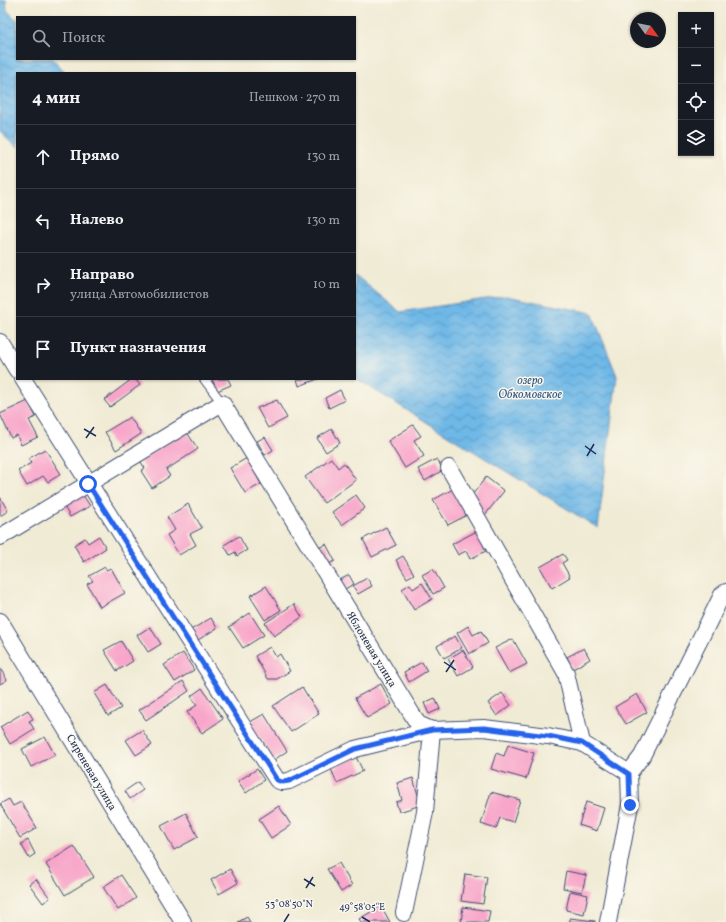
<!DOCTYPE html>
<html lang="ru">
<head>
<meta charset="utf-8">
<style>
	:root { --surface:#171b24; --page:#242831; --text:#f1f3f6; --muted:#9ea1a6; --line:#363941 }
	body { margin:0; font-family:Vollkorn,serif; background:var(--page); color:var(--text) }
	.controls { position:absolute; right:12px; top:12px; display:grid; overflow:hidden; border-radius:0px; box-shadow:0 1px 3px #0004 }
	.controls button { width:36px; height:36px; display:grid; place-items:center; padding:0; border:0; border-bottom:1px solid var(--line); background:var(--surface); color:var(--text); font:20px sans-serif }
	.compass { position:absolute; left:630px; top:12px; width:36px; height:36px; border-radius:50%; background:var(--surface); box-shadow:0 1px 3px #0004; rotate:123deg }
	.stop { position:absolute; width:12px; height:12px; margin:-9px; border:3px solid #2563eb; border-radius:50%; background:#fff }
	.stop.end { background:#2563eb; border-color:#fff; box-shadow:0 1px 4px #0008 }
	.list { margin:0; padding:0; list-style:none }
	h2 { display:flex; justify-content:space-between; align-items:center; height:52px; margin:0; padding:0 16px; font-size:17px }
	h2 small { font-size:13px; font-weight:400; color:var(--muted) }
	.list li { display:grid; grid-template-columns:26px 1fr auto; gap:12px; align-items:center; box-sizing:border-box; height:64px; padding:0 16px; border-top:1px solid var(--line) }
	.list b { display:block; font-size:15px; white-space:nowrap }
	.list p { margin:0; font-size:13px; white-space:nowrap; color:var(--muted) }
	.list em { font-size:13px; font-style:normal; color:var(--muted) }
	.icon { flex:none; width:22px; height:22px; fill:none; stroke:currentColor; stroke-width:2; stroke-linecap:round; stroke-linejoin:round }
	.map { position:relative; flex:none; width:726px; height:922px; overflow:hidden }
	.search { position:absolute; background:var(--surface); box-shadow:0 1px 3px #0004; left:16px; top:16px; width:340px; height:44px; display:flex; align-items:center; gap:10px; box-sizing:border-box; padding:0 14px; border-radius:0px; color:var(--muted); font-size:15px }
	.panel { position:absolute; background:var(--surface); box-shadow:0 1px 3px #0004; left:16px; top:72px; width:340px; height:308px; border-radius:0px }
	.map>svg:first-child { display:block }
</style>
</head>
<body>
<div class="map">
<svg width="726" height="922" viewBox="0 0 726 922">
	<defs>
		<pattern id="water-waves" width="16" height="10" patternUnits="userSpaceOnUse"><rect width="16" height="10" fill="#6eb8e7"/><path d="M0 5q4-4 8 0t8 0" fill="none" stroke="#5a96be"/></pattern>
	</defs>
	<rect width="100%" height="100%" fill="#fbf7ec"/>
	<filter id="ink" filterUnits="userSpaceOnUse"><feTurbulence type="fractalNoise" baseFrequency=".025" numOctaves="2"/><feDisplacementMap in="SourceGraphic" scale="8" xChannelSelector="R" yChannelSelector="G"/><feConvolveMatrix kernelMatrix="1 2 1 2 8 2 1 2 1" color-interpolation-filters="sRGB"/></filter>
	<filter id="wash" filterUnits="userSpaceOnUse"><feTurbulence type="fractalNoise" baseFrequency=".012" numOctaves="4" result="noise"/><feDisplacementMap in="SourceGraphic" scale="16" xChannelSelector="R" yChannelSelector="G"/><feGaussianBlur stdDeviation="0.9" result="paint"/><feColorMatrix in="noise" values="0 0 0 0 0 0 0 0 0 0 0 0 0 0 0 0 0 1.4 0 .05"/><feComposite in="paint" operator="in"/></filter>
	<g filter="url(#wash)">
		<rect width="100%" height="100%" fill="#f0ebd4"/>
		<path fill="url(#water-waves)" stroke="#4474a2" d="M0,0H6L7,10L17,20V59H53L66,73H17V147L0,131Z
			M355,275L400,312L506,296L592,313L617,376L598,528L355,378Z"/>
		<g id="blocks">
			<path fill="#f8a5c9" d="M132,379H135L140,385L110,407L104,400Z
				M212,379H228L231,385L217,391Z
				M297,379H318L299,386Z
				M340,390L345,400L329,408L325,398Z
				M277,400L287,418L268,428L257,408Z
				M28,401L36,417L29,420L38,437L21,445L17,435L11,438L0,414Z
				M130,417L141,434L116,450L105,432Z
				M413,425L421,436L414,440L424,456L405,468L388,441Z
				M332,429L340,443L326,452L317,438Z
				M186,431L198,449L166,470L170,476L152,488L141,471L145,468L140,461Z
				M265,437L273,450L265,455L257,441Z
				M45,449L61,474L48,482L43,476L27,486L18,471L31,463L28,459Z
				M247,458L261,484L245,493L230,468Z
				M331,458L338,468L344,463L356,480L324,503L305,477Z
				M437,459L443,470L425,481L418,469Z
				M486,477L504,491L485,515L469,499Z
				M453,489L467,515L448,525L433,500Z
				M81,492L90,506L70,517L62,503Z
				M356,495L365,508L342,525L332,512Z
				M0,497L8,511L0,516Z
				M188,504L202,528L190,534L196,545L179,555L167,535L175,530L167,517Z
				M386,527L396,545L372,557L363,539Z
				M477,531L486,551L470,559L466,551L458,555L452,544Z
				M99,536L106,548L84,562L74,545L85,538L88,543Z
				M239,536L247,550L237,556L235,552L230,555L224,545Z
				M326,544L335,561L325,566L317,549Z
				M563,554L567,560L562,563L570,577L552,588L540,567Z
				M403,556L414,574L407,578L396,560Z
				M105,567L106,570L111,568L125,593L100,607L87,584L93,581L89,576Z
				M433,569L444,588L433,594L422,575Z
				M349,575L354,584L341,591L336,582Z
				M367,578L372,586L358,594L353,586Z
				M422,583L432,599L414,610L402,589L410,584L413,589Z
				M266,586L281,610L265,620L250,596Z
				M294,604L302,617L274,636L265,623Z
				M250,613L264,635L243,648L229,627Z
				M211,618L217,628L195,642L189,631Z
				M468,626L473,635L481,631L488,643L469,654L457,633Z
				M150,627L161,644L148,652L137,635Z
				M455,636L462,648L444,658L437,646Z
				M513,639L527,664L509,673L495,648Z
				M121,641L133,661L117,671L104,650Z
				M270,647L276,657L280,654L290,671L277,679H268L255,656Z
				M584,648L590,659L573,669L567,657Z
				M463,650L473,667L458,676L448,659Z
				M183,653L194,670L175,682L164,665Z
				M422,662L427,671L409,682L404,672Z
				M0,668L7,680L0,684Z
				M183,681L189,691L146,720L139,710Z
				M381,684L392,704L367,718L355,698Z
				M107,685L121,708L108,716L94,693Z
				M302,687L319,714L291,732L273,706Z
				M202,688L223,719L202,733L187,712L197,705L191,696Z
				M502,693L511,705L497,716L488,703Z
				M637,694L647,712L626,724L615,707Z
				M435,698L440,709L429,714L424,703Z
				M28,710L33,719L29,721L34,729L10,744L0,727Z
				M264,714L287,751L274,760L250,722Z
				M142,730L152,745L136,755L126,740Z
				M45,737L55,755L31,767L22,749Z
				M508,745L534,753L526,779L491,769L496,753L504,756Z
				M356,757L363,771L337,783L331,769Z
				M257,769L264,780L246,793L238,781Z
				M413,778L421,805L399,812L396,802L402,800L397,783Z
				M138,782L143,790L130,799L125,791Z
				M491,792L520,800L513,822L500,818L496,829L481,824Z
				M9,799L13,806L21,802L37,828L20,838L0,804Z
				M586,802L604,808L597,831L579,825Z
				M279,806L291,825L271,838L259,819Z
				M186,813L198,837L174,850L161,826Z
				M28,840L35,854L29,858L21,844Z
				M74,846L94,877L65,895L46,864Z
				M339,863L352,885L341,892L327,869Z
				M230,869L238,883L219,894L211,880Z
				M566,871L586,875L582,892L563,888Z
				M465,874L487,877L483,904L461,901Z
				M121,875L136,898L118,910L103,887Z
				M36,879L50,898L43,903L29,884Z
				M570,891L588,895L584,914L566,910Z
				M381,906L390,922H361L359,919Z
				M463,907L490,911L488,922H461Z
				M247,917L250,922H238Z
				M570,918L595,921V922H570Z"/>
		</g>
	</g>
	<g filter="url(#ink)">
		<use href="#blocks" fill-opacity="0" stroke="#3b4b70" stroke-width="1"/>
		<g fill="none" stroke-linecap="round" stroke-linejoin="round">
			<g stroke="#3b4b70" stroke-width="10">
				<path id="lane" d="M204,379L222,403"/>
			</g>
			<g stroke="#3b4b70" stroke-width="18">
				<path id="street" d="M0,342L17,370
					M23,379L277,780L282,782L289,781L355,749L432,730L484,728L548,736L582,743L629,773
					M449,468L566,673L582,743
					M0,537L222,403L418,724L432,730L425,812L404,913
					M0,621L183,922
					M629,773L642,756L722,595L726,592
					M608,922L630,805L629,773"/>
			</g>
			<use href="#lane" stroke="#fff" stroke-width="8"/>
			<use href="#street" stroke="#fff" stroke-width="16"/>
		</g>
	</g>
	<g fill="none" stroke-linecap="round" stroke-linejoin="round" filter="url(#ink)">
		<path stroke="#2563eb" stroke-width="5" d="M88,484L277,780L282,782L289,781L355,749L432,730L484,728L548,736L582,743L629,774L630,805"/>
	</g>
	<path fill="none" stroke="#1b2f5e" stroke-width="1.5" d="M84,429L96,436M86,438L94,427M585,446L596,454M587,456L594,444M444,662L456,670M446,672L454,660M304,879L315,886M306,888L313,877M362,917L370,922M284,922L289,914"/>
	<g text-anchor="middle" stroke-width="3" stroke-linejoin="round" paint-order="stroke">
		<g font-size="11" fill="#1b2f5e" stroke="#fbf7ec">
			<text transform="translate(372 649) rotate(59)" y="4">Яблоневая улица</text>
			<text transform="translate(92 772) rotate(59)" y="4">Сиреневая улица</text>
		</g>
		<g font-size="12" font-style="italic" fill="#345887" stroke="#fbf7ec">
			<text x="530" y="384">озеро<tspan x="530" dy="14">Обкомовское</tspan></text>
		</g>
	</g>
	<g font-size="10" text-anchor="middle" fill="#1b2f5e" stroke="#fbf7ec" stroke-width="3" stroke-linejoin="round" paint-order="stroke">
		<text x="289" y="907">53°08'50"N</text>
		<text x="362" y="910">49°58'05"E</text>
	</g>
</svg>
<div class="controls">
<button>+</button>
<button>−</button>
<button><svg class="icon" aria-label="locate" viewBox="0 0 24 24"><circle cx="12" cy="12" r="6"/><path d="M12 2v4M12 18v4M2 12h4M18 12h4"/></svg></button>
<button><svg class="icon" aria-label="layers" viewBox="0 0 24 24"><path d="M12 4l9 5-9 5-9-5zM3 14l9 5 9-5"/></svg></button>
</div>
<svg class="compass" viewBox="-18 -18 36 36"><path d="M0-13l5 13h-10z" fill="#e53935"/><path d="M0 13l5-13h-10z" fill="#9ea1a6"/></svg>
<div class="stop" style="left:88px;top:484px"></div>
<div class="stop end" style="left:630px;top:805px"></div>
<div class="search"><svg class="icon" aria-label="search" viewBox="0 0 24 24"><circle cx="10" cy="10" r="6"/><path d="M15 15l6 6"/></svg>Поиск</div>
<section class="panel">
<h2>4 мин<small>Пешком · 270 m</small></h2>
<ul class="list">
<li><svg class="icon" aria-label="ahead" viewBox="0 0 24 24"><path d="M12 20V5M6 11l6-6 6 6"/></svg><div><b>Прямо</b></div><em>130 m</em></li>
<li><svg class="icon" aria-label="left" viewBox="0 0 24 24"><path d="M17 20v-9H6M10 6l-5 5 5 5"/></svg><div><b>Налево</b></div><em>130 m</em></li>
<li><svg class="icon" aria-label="right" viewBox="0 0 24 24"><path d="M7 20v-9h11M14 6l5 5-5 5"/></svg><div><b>Направо</b><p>улица Автомобилистов</p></div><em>10 m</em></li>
<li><svg class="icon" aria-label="arrive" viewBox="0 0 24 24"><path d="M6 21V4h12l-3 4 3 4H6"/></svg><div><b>Пункт назначения</b></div></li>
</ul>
</section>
</div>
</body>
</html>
